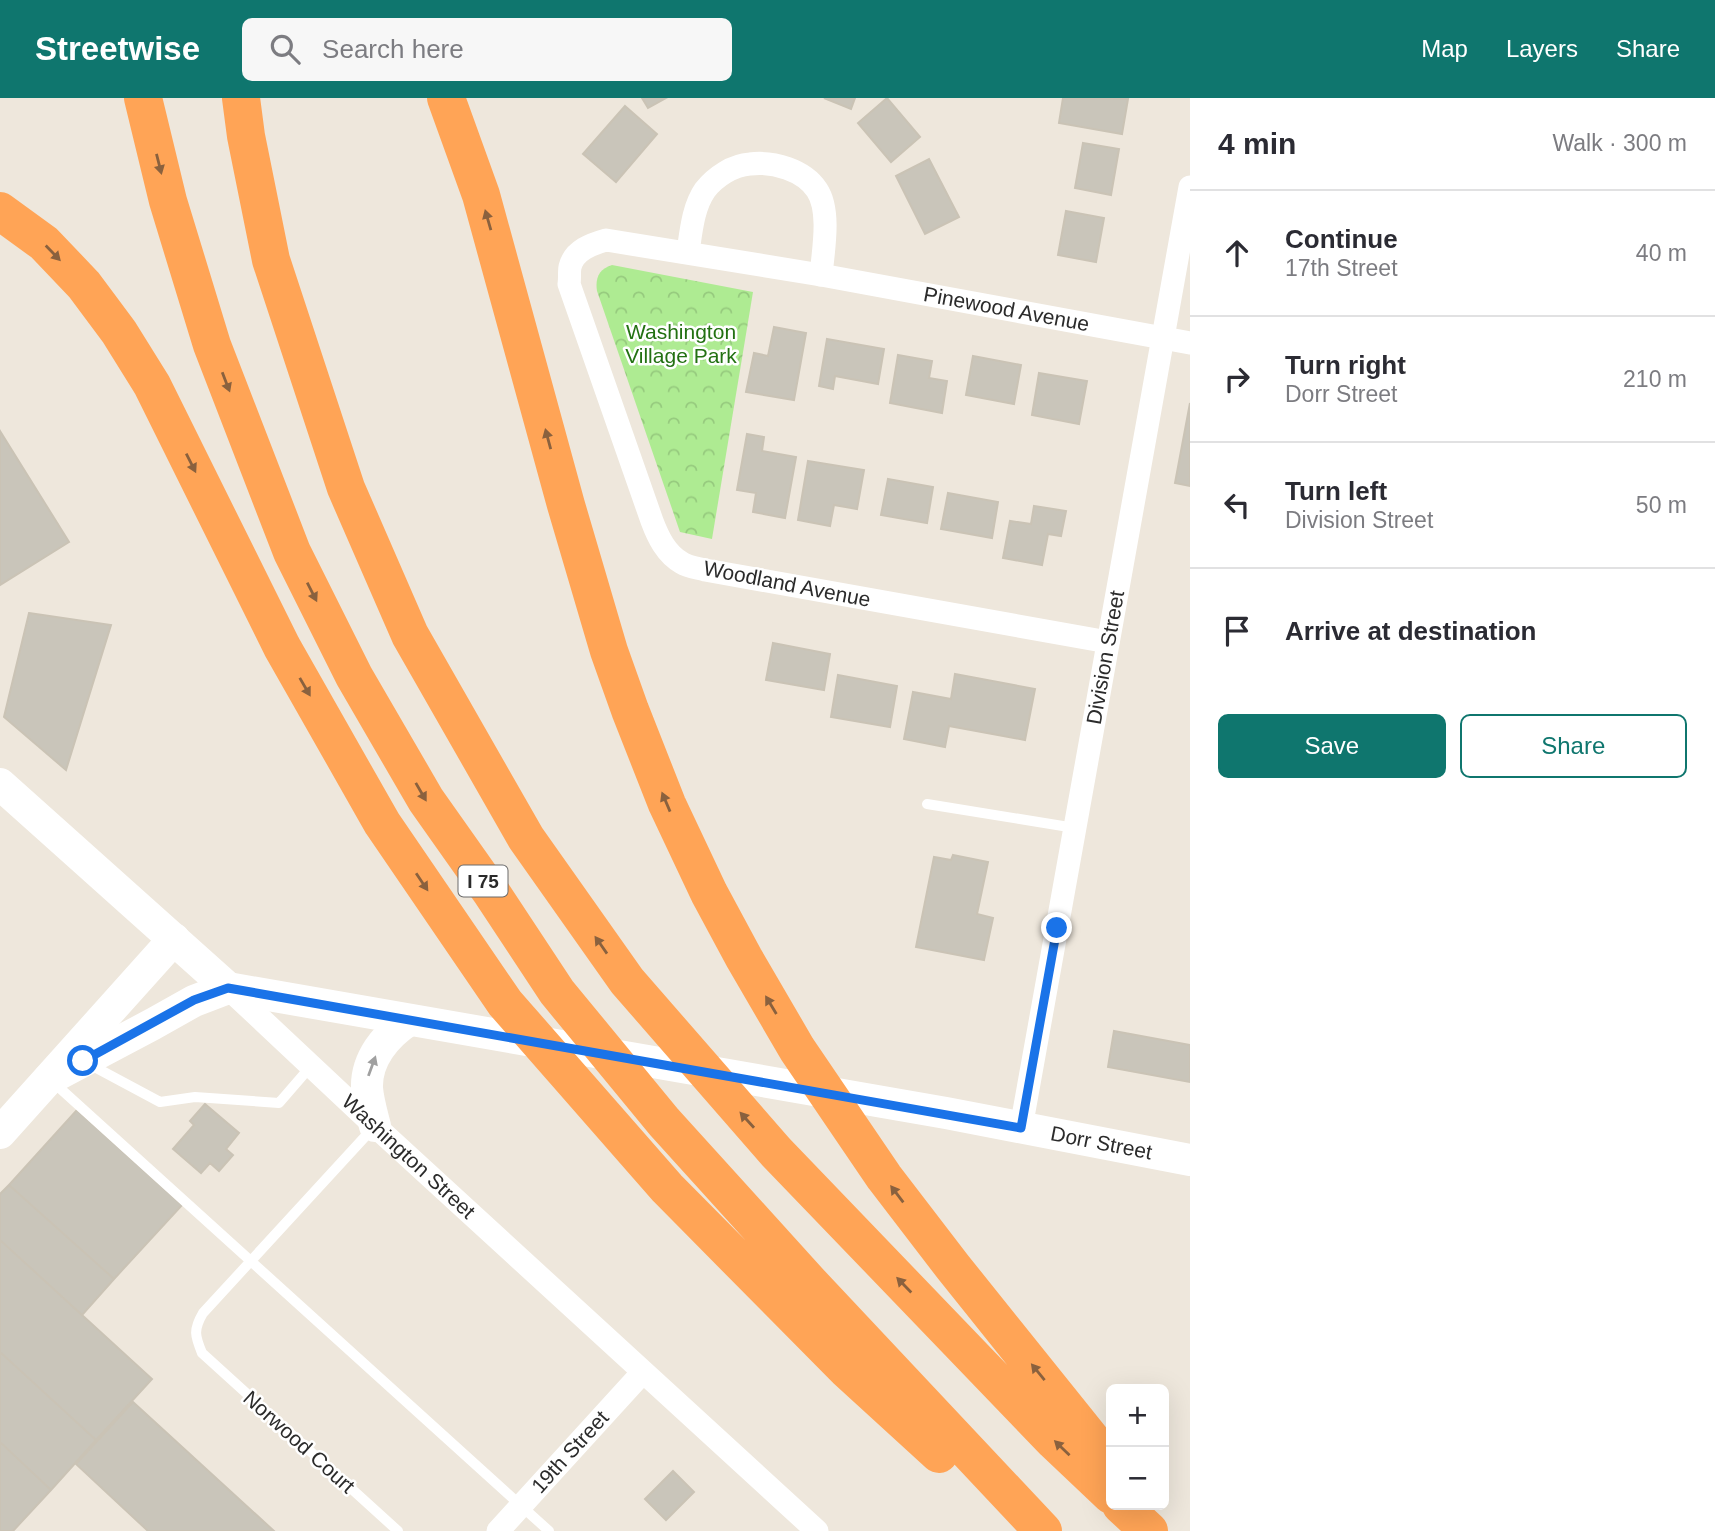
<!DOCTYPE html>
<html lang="en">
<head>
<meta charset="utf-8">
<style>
	:root { --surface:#fff; --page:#f7f7f7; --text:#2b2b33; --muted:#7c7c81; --line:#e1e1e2; --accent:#0f766e }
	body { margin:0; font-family:Helvetica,sans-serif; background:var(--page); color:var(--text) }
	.controls { position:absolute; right:21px; bottom:21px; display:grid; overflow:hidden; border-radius:10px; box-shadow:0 7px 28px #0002 }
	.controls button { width:63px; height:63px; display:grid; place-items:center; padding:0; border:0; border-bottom:2px solid var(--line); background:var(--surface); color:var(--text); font:35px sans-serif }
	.stop { position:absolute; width:21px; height:21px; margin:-16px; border:5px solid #1a73e8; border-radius:50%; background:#fff }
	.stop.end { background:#1a73e8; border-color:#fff; box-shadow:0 2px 7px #0008 }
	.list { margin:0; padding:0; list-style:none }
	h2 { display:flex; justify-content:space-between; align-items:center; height:91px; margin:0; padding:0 28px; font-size:30px }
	h2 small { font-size:23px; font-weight:400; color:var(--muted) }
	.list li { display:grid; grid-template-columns:46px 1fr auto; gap:21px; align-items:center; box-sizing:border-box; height:126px; padding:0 28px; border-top:2px solid var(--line) }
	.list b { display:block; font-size:26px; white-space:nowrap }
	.list p { margin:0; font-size:23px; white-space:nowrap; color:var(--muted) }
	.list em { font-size:23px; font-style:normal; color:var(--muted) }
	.actions { display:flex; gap:14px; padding:21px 28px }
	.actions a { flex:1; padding:16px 0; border:2px solid var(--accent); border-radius:10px; text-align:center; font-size:24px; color:var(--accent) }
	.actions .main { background:var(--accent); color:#fff }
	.icon { flex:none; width:38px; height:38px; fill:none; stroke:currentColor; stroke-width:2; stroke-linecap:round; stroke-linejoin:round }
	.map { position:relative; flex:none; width:1190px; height:1433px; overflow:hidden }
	header { display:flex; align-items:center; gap:42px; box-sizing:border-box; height:98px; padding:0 35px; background:var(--accent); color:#fff }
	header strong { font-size:33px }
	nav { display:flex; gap:38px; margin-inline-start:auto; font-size:24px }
	.search { width:490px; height:63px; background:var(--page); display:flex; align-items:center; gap:18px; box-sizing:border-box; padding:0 24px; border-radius:10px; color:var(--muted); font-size:26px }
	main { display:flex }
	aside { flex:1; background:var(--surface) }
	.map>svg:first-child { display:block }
</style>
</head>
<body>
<header>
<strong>Streetwise</strong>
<div class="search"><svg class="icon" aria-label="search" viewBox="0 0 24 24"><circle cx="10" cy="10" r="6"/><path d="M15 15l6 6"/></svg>Search here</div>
<nav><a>Map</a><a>Layers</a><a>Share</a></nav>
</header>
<main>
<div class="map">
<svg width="1190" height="1433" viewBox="0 0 1190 1433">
	<defs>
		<pattern id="park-crowns" width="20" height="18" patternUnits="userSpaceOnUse" patternTransform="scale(1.75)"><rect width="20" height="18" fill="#aeeb92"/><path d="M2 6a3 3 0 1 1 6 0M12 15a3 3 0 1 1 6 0" fill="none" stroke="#96ca7e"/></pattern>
	</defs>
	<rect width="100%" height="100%" fill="#eee7dc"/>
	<path fill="url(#park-crowns)" d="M612,167L753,194L712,441L680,434L597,193C595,180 599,171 612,167Z"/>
	<path fill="#c9c5ba" stroke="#cac3b5" stroke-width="2" d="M642,0H666L648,10Z
		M824,0H855L851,11Z
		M887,0L920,39L891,64L858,25Z
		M1063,0L1128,1L1122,36L1059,25Z
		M625,8L657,36L616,84L583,56Z
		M1083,45L1119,51L1111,97L1075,90Z
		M929,61L959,119L925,136L896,78Z
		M1066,113L1104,120L1096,164L1058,157Z
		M774,229L806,235L794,302L746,294L754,255L768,258Z
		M827,241L884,251L878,286L835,278L833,291L819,288Z
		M898,257L932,263L929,280L947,283L942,315L890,305Z
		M973,258L1021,267L1014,306L966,297Z
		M1039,275L1087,283L1079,326L1032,317Z
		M1190,305V388L1175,385Z
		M0,333L69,444L0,487Z
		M747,336L764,339L762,353L796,359L785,420L753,414L756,395L737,392Z
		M808,363L864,372L857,411L834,407L830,428L798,422Z
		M888,381L933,389L927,425L881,417Z
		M948,395L998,404L992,440L941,431Z
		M1034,408L1066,413L1061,438L1048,436L1042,467L1003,460L1010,423L1031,426Z
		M29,515L111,527L66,672L4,619Z
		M773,545L830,556L824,592L766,582Z
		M955,576L1035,591L1025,642L949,628L945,649L904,641L913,594L951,601Z
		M838,577L897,588L890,629L831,619Z
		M953,757L988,764L977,816L993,820L984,862L916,849L934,759L951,762Z
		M1114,933L1190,947V984L1108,969Z
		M205,1006L239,1035L226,1051L233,1057L219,1073L210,1065L201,1075L173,1051L194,1027L190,1023Z
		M77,1012L182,1107L114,1181L9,1087Z
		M9,1087L114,1181L82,1217L0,1142V1096Z
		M0,1142L152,1281L96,1342L0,1254Z
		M0,1254L96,1342L51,1392L0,1344Z
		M133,1304L274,1433H148L76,1366Z
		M0,1344L51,1392L13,1433H0Z
		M673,1373L694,1394L666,1422L645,1401Z"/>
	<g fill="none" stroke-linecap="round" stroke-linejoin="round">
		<path stroke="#fff" stroke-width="10" d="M927,706L1075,730
			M89,966L160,1004L195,999L279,1005L311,968
			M53,984L549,1433
			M373,1030L203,1215C193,1232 195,1238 202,1255L398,1433"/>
		<g stroke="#fff" stroke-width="23">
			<path d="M688,154C691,134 693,109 705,92C715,79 733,67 750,66C773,63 804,72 817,92C831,113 823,154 821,177"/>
			<path id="s1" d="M1108,544L705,472C698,470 688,469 682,465C666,456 658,439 652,423L569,186C570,181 569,174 570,169C574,152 592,146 606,142L821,177L1190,245"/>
			<path id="s2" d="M228,890L375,1028L817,1433"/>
			<path id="s3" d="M1021,1030L1190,89"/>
			<path id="s4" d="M498,1433L643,1274"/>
		</g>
		<g stroke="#fff" stroke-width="32">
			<path d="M0,686L228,890"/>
			<path id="s5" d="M49,981L153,926L194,903L228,890L946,1015L1190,1062"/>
			<path d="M375,1028C372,1016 368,1003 367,990C366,961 386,937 409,922"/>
			<path d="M0,1035L174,841"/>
		</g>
		<path stroke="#ffa456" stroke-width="38" d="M143,0L168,103L212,247L292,454L354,578L426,702L491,794L557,894L664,1024L809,1184L1043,1433
			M241,0L246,38L271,162L346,390L410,537L526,740L627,883L776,1054L1054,1343L1111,1397
			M446,0L481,97L566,407L609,553L630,612L667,706L709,795L744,860L797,951L884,1079L953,1169L1111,1366
			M0,113L44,145L84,187L119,234L152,287L282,549L382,725L505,905L667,1090L846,1271L939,1356
			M1121,1407L1149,1433"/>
	</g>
	<defs><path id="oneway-solid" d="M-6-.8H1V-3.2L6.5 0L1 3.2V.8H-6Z" transform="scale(1.75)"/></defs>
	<g fill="#8a613e">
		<use href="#oneway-solid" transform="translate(159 66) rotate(76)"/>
		<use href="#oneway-solid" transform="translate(488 122) rotate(-106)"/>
		<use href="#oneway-solid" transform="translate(53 155) rotate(46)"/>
		<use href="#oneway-solid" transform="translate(226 284) rotate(69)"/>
		<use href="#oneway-solid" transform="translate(548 341) rotate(-105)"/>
		<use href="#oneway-solid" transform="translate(191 365) rotate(63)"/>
		<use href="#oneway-solid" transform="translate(312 494) rotate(63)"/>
		<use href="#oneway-solid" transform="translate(305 589) rotate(60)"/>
		<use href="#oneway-solid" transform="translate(421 694) rotate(60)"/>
		<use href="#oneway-solid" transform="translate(666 704) rotate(-113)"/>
		<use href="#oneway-solid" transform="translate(422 784) rotate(56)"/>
		<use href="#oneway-solid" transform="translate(601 847) rotate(-125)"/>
		<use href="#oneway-solid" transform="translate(771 907) rotate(-121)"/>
		<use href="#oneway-solid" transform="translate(747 1022) rotate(-132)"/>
		<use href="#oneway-solid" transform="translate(897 1096) rotate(-127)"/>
		<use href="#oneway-solid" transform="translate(904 1187) rotate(-134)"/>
		<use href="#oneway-solid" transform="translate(1038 1274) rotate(-129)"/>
		<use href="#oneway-solid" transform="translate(1062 1350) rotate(-136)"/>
	</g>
	<use fill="#a0a0a0" href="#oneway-solid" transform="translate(372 968) rotate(-70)"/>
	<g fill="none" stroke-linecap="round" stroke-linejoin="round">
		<path stroke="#1a73e8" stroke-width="9" d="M83,963L194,902L228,890L1021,1030L1057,830"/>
	</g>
	<g text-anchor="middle" stroke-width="5" stroke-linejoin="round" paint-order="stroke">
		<rect fill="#fff" stroke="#6b6b6b" stroke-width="2" x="458.5" y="767.5" width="49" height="31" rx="5"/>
		<g font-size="19" font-weight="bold" fill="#2b2b2b">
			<text x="483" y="790">I 75</text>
		</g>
		<g font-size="21" fill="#2b2b2b" stroke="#fff">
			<text dy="7" stroke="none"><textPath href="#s1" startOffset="1208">Pinewood Avenue</textPath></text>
			<text transform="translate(787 486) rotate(11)" y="7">Woodland Avenue</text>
			<text dy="7" stroke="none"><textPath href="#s3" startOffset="478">Division Street</textPath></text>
			<text dy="7" stroke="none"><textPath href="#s5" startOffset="1088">Dorr Street</textPath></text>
			<text dy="7" stroke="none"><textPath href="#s2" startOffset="247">Washington Street</textPath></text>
			<text transform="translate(299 1344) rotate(42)" y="7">Norwood Court</text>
			<text dy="7" stroke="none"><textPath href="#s4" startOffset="107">19th Street</textPath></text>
		</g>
		<g font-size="21" fill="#237112" stroke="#fff">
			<text x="681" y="241">Washington<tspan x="681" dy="24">Village Park</tspan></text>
		</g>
	</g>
</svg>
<div class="controls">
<button>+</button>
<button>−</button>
</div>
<div class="stop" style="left:83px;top:963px"></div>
<div class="stop end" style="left:1057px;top:830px"></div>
</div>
<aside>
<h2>4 min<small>Walk · 300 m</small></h2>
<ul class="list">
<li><svg class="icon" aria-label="ahead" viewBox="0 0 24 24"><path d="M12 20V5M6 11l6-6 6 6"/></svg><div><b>Continue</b><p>17th Street</p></div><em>40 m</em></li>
<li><svg class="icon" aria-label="right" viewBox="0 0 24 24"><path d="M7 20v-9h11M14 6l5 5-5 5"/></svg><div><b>Turn right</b><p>Dorr Street</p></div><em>210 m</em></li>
<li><svg class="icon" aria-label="left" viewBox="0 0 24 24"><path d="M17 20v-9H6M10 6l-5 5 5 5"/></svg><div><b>Turn left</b><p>Division Street</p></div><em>50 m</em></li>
<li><svg class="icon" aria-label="arrive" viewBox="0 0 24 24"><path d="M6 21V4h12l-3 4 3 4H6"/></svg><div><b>Arrive at destination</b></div></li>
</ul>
<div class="actions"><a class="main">Save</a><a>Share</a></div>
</aside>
</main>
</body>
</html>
